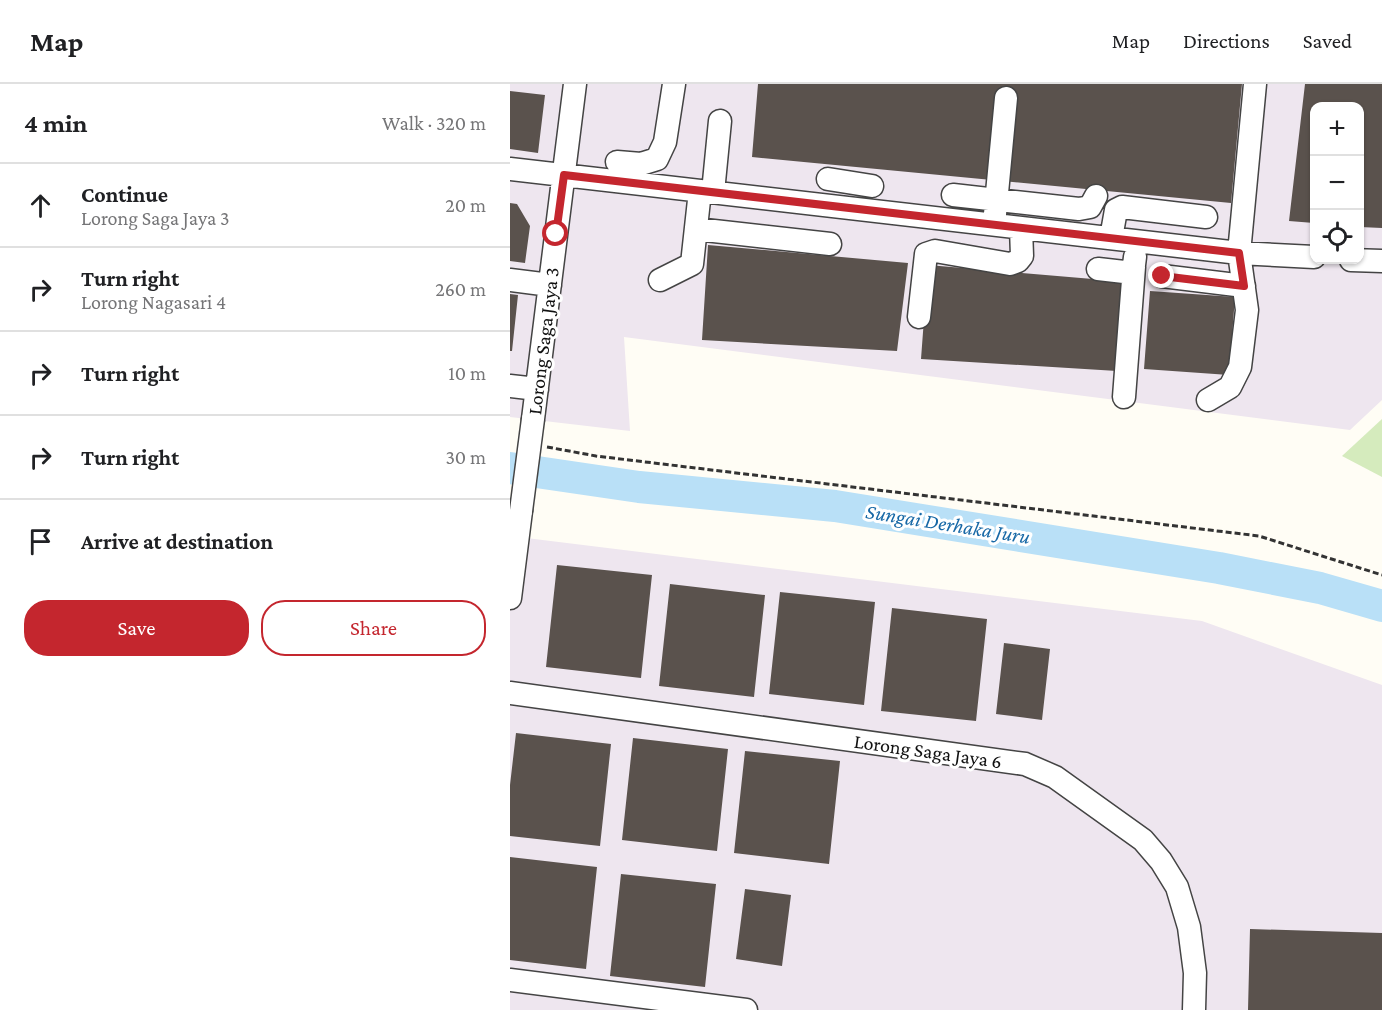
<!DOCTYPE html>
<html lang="en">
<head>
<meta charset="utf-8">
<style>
	:root { --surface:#fff; --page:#f6f6f6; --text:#202124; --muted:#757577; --line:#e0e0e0; --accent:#c4262e }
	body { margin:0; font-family:"Crimson Pro",serif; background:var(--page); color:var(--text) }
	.controls { position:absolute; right:18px; top:18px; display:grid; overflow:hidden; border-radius:12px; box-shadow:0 2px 4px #0004 }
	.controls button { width:54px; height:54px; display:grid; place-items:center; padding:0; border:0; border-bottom:2px solid var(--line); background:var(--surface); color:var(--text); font:30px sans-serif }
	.stop { position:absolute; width:18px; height:18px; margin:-14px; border:4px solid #c4262e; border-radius:50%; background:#fff }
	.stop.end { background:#c4262e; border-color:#fff; box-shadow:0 2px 6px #0008 }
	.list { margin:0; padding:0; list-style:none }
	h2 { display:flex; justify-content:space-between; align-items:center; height:78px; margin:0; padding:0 24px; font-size:26px }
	h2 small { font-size:20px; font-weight:400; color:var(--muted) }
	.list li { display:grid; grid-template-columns:39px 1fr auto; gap:18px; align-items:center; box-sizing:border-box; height:84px; padding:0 24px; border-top:2px solid var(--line) }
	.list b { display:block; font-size:22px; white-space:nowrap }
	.list p { margin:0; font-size:20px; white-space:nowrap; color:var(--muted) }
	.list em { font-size:20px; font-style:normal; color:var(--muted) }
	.actions { display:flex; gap:12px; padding:18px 24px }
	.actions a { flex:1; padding:14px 0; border:2px solid var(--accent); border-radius:24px; text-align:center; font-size:21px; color:var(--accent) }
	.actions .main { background:var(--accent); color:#fff }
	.icon { flex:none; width:33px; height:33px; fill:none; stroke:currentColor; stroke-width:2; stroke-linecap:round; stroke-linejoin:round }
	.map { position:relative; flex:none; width:872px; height:926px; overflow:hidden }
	header { display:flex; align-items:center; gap:36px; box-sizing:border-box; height:84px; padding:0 30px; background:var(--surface); border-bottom:2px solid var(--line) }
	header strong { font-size:28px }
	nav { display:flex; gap:33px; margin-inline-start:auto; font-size:21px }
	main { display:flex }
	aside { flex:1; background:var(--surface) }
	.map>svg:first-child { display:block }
</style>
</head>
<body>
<header>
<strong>Map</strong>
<nav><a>Map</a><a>Directions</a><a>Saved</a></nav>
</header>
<main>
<aside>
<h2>4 min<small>Walk · 320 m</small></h2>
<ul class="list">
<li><svg class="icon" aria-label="ahead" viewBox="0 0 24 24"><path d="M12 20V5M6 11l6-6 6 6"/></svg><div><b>Continue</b><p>Lorong Saga Jaya 3</p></div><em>20 m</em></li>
<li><svg class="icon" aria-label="right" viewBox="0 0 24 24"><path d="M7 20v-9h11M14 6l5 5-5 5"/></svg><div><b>Turn right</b><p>Lorong Nagasari 4</p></div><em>260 m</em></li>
<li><svg class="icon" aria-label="right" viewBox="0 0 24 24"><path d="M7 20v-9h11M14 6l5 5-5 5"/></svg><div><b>Turn right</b></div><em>10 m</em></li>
<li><svg class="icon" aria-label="right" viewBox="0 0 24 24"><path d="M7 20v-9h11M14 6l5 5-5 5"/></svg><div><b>Turn right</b></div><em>30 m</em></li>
<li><svg class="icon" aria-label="arrive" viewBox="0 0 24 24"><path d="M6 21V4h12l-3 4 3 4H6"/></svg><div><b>Arrive at destination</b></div></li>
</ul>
<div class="actions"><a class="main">Save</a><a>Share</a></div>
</aside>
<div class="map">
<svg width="872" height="926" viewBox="0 0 872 926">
	<rect width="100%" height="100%" fill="#fffdf5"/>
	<path fill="#eee6ef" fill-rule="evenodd" d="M0,0H872V316L840,346L114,253L120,347L0,333ZM804,22H850V176H804Z
		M0,452L692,537L872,601V926H0Z"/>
	<path fill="#d5ebbd" d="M872,335V393L832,372Z"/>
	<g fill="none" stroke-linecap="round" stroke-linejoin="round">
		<path stroke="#b9e0f7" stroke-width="32" d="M0,384L129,403L325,422L709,484L810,504L872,522"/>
	</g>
	<path fill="#5a524d" d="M248,0H732L721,119L242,73Z
		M795,0H872V144L850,143V22H804V139L779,137Z
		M0,7L35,11L28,69L0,65Z
		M0,119L7,120L20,142L15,179L0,177Z
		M198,161L398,179L387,267L192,256Z
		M418,181L618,198L607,287L411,275Z
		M640,207L725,213L719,291L634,285Z
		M0,210L8,211L2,267H0Z
		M47,481L142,491L131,594L36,583Z
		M160,500L255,511L244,613L149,602Z
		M270,508L365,518L354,621L259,610Z
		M382,524L477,535L466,637L371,627Z
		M494,559L540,565L532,636L486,630Z
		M6,649L101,660L90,762L0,752V701Z
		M123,654L218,665L207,767L112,756Z
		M235,667L330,677L319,780L224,769Z
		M0,773L87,783L76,885L0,876Z
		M111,790L206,800L195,903L100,892Z
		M235,805L281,811L272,882L226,875Z
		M740,845L872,849V926H738Z"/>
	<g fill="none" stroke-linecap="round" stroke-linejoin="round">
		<g stroke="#444" stroke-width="25">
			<path id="minor" d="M107,78L131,80L147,75L155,58L164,0
				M0,85L729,169L804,173
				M318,95L362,102
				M203,108L210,37
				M443,111L569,125L580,123L586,112
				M485,130L496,14
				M186,145L320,160
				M601,154L606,126L612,123L696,133
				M841,176L872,177
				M588,185L623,189L625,173
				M652,192L734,202
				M0,196L40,201
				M150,196L182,180L190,107
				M409,233L416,170L425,167L500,180L508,177L512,172L511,144
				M0,302L27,305
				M614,313L624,183
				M698,316L720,303L730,283L737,226L729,169L745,0
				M23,335L65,0
				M0,514L11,427
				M0,609L515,680L545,693L633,756L651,777L667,803L679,843L685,889L684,926
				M0,896L236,926"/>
		</g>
		<path stroke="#333" stroke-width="3" stroke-dasharray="6 3" stroke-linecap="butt" d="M37,363L86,372L749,452L872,491"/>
		<use href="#minor" stroke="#fff" stroke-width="22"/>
		<g stroke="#444" stroke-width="25" stroke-linecap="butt">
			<path id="minor-bridge" d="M11,427L23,335"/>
		</g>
		<use href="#minor-bridge" stroke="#fff" stroke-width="22"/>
	</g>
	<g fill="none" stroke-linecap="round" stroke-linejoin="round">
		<path stroke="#c4262e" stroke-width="8" d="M46,150L54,91L729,169L734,202L652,192"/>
	</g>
	<g text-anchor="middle" stroke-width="6" stroke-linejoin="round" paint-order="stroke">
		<g font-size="20" fill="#111" stroke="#fff">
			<text transform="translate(33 257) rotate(-83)" y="7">Lorong Saga Jaya 3</text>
			<text transform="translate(418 667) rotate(8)" y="7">Lorong Saga Jaya 6</text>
		</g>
		<g font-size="21" font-style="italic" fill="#1768a6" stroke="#fff">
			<text transform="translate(438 440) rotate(9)" y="7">Sungai Derhaka Juru</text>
		</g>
	</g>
</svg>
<div class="controls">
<button>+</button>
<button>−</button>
<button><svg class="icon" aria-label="locate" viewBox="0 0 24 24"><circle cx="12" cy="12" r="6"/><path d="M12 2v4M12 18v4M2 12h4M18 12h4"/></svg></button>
</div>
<div class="stop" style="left:46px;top:150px"></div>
<div class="stop end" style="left:652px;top:192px"></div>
</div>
</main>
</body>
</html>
